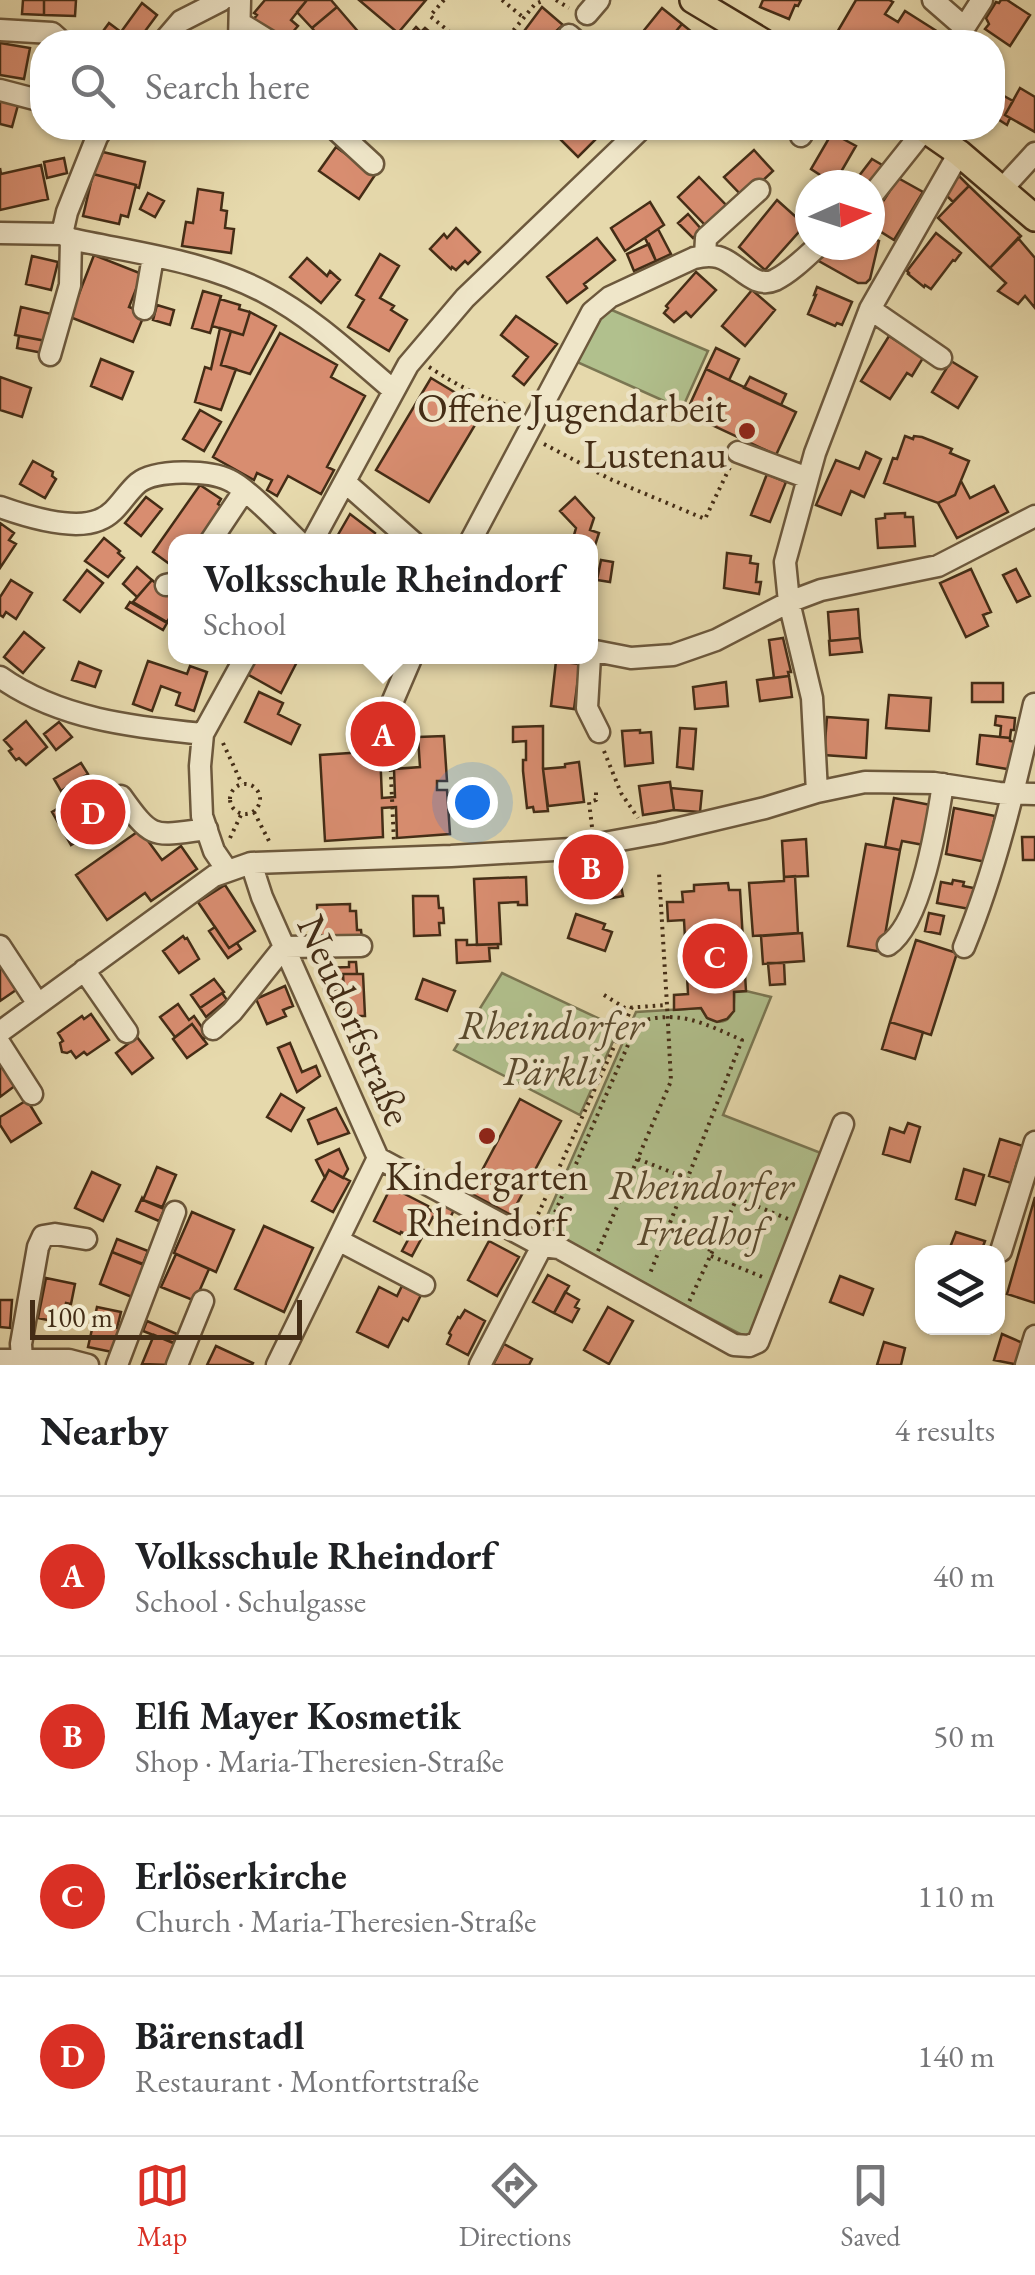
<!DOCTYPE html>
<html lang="en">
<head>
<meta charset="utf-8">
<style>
	:root { --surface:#fff; --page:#f2f2f2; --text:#202124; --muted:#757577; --line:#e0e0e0; --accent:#d93025 }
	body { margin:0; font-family:"EB Garamond",serif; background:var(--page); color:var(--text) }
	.controls { position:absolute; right:30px; bottom:30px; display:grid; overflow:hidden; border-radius:20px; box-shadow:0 2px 8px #0004 }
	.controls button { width:90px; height:90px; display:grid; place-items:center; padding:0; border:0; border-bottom:2px solid var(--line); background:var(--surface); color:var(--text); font:50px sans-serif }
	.compass { position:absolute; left:795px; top:170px; width:90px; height:90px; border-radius:50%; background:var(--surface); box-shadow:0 2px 8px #0004; rotate:87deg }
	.scale { position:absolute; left:30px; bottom:25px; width:272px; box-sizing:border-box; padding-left:10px; border:5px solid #442d16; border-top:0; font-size:28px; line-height:35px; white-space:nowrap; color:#442d16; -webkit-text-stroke:8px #efe6c9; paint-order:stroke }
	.you { position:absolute; left:472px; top:802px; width:35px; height:35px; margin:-25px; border:8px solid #fff; border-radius:50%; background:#1a73e8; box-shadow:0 0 0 15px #1a73e833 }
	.badge { display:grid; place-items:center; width:65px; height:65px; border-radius:50%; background:var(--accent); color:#fff; font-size:32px; font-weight:700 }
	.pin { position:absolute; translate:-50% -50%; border:5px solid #fff; box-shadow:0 2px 10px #0006 }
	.popup { position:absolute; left:168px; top:534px; width:430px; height:130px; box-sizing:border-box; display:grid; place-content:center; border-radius:20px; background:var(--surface); filter:drop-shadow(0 2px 8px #0005); font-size:32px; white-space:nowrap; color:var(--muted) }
	.popup b { font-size:38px; color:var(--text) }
	.popup::after { content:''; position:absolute; left:50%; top:100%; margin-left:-20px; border:20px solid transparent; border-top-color:var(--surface) }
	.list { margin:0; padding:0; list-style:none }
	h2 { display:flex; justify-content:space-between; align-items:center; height:130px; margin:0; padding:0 40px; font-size:42px }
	h2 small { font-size:32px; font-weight:400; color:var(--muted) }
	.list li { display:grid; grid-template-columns:65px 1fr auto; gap:30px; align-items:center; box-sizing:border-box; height:160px; padding:0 40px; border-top:2px solid var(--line) }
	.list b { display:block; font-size:38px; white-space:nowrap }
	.list p { margin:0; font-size:32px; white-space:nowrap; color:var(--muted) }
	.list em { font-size:32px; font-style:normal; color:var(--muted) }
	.icon { flex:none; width:55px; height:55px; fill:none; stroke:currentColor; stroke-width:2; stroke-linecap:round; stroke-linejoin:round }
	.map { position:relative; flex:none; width:1035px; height:1365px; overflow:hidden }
	.search { position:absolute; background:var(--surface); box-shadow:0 2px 8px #0004; left:30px; right:30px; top:30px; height:110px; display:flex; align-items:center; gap:25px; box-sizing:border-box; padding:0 35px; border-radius:40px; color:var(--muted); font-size:38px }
	.sheet { height:770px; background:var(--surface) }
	nav { display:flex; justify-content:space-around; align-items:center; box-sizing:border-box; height:140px; border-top:2px solid var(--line); background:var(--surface); font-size:28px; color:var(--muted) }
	nav a { display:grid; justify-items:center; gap:5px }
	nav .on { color:var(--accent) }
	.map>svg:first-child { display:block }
</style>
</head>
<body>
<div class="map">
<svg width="1035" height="1365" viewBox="0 0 1035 1365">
	<rect width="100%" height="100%" fill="#e6d9ac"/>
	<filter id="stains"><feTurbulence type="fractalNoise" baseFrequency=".002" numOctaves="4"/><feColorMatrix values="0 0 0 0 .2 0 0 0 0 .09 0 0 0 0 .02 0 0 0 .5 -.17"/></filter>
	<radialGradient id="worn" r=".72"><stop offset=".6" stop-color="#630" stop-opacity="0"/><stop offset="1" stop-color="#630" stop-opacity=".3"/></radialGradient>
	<path fill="#b1c08d" stroke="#7a7652" stroke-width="2.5" d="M600,305L708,351L682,409L568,358Z
		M502,973L619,1028L580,1115L454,1050Z
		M746,991L771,997L723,1115L826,1155L752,1340L541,1230L636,1012L701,1008L707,1018C731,1030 735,1011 734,992Z"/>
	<path fill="#d88d70" stroke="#442d16" stroke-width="2.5" d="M23,0H44V15L22,14Z
		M44,0H76L75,16L44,15Z
		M265,0H307L291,20L298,26L284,42H279L253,20L257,15L254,13Z
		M307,0H331L337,7L312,28L297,12Z
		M359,0H426L398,33Z
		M763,0H801L798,6L795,5L789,19L760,7Z
		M856,0H889L893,2L885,14L898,22L905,11L943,35L938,42H850L836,34Z
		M1001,0H1007L1030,15L1010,46L985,29L989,24L986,18L996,2L999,3Z
		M142,3L157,15L137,42H95L109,23L121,32Z
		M337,7L367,42H323L312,28Z
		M542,7L563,25L544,42H516Z
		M662,8L682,24L667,42H641L637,39Z
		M682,24L703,41L702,42H667Z
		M416,27L421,32L425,28L430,32L427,36L434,42H403Z
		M0,43L30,48L24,79L0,75Z
		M1020,88L1035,97V132L1005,115Z
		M1004,96L1013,101L1005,115L1010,118L1007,125L993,116Z
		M0,100L18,105L12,127L0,124Z
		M558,128H597L602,133L578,157L553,132Z
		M832,133L856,146L834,184L811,169Z
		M336,147L375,175L359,199L319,171Z
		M754,150L773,171L744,198L724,177Z
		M103,152L145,162L139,188L136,187V185L93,174Z
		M64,158L67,173L47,178L44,162Z
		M872,159L889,169L870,185H852Z
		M41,165L48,199L0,210V168L1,174Z
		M93,174L136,185L128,217L121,215L119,224L83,216Z
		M959,176L969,186L953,202L944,193Z
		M699,177L727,206L706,226L678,197Z
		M898,178L923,192L894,240L870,225L875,217L870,213L880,197L884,200Z
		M969,186L1021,236L990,268L938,218Z
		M198,189L223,193L221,210L227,211L225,228L234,229L231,253L182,246L186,222L193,223Z
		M148,193L164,201L155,217L140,209Z
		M777,200L805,225L765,270L739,247Z
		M650,202L664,225L625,251L611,228Z
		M688,214L702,230L693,238L678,223Z
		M456,228L480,252L468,264L465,261L456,270L452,267L451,269L430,249L444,234L447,238Z
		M658,229L671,254L656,261L645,238Z
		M936,233L961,253L955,261L953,260L931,289L925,285L924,287L908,274L909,273L907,271Z
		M870,237L879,241L870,279L866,283H858L817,260L833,245H870Z
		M597,238L615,260L584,284L587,288L567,303L547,277Z
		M1018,238L1035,258V308L1025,296L1018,304L998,291L1006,283L990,268Z
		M649,244L656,261L634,271L627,254Z
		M380,254L399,266L380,298L394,306L391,310L407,320L389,351L348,327L364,300L356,295Z
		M94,255L142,274L129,307L145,313L133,342L70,317Z
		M32,256L58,262L51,290L26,284Z
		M307,258L327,276L330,271L340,280L321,303L290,277Z
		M696,272L716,290L691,317L686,312L674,322L664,313L668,308L666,306Z
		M817,287L852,302L842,325L837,323L835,326L808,314L816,295H814Z
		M752,290L775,310L745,346L722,326Z
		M203,291L221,296L210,333L192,328Z
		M220,299L240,305L239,309L250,312L243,335L212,326Z
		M157,305L174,310L170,325L153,320Z
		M21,307L51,314L46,341L15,335Z
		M250,312L276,326L250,374L221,365L231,331L243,335Z
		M516,316L557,344L524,385L513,376L528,357L501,335Z
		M220,328L231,331L221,365L236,369L221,410L195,402L205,367L211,369Z
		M280,333L337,365L331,377L365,396L327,467L334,470L321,494L288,476L277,496L267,490L272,480L257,473L254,480L213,457Z
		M19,336L46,341L43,353L17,348Z
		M889,336L923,358L912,376L907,373L890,399L861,381Z
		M716,348L739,359L729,380L706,369Z
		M101,359L133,372L122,399L91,386Z
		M951,361L977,377L958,408L932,392Z
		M706,369L796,412L776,455L686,413Z
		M0,377L31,388L22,417L0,410Z
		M750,377L786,394L781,405L744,388Z
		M431,378L484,410L429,502L376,470Z
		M200,410L221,422L204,451L183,439Z
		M905,436L913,439L914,436L922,437L952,449L950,453L969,461L955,495L938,503L884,483L893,458L897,459Z
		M866,452L881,459L864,497L851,491L841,515L816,505L836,460L859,469Z
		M33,461L53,472L52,476L56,479L45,498L20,484Z
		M767,474L786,482L770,522L751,515Z
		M961,481L970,498L994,486L1008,512L957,538L938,503L955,495Z
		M200,485L221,499L218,504L222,507L202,542H175V568L153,552Z
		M146,497L162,509L141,536L125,523Z
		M575,497L594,518L590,530L599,533L590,561V542H572L576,528L560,511Z
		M905,513V517H913L915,546L878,548L876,519L885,518V514Z
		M350,514L375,533L370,542L335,540Z
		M0,523L14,533L9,540L16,544L0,568Z
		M104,538L120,551L118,553L124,558L108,577L85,561Z
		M727,553L751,556L750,563L758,564L756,582H761L759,594L724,588Z
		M601,560L613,562L610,582L597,580Z
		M137,567L152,580L137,597L123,584Z
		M971,569L991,612L983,615L988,626L966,637L940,583Z
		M1016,569L1030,596L1017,602L1003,575Z
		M87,570L103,583L80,612L64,600Z
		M11,580L32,593L16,619L6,612L3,617L0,615V597Z
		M152,580L175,600V609L167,622L133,602Z
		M130,602L167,623L163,630L126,608Z
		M858,609L860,638L830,641L828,612Z
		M24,632L44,648L23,673L4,657Z
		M783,638L791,672H788L789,676L774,678L769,640Z
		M860,638L862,652L830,655L829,641Z
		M257,656L299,658L281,693L247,674Z
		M148,661L187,674L190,666L207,672L194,711L176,705L180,693L161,686L152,711L133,704Z
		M556,661L580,664L574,709L551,706Z
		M79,662L101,671L95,687L72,680Z
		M789,676L792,697L760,701L757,680Z
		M726,682L728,706L695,709L693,687Z
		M972,683H1003V702H972Z
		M259,692L283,703L278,714L300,725L291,744L245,722Z
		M889,695L931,698L929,731L886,728Z
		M996,716L1015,718L1014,730H1011L1010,738L1000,737L1001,726L995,725Z
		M827,717L868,720L866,758L824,755Z
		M26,721L47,747L26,765L19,758L16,760L9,751L12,749L4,740Z
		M59,722L72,737L56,750L44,734Z
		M543,726V769L548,811L534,812L533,807L527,808L523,771V760H526V741L513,742V727Z
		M680,728L696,729L693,769L677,767Z
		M640,730V733L651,732L653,763L625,766L622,731Z
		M980,735L1010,738V741L1016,742L1013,770L977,764Z
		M444,736L447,781H437V790H447L450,834L397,838L396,807L382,808L383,837L325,841L320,755L380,751L382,798L395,797L394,769L420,767L418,737Z
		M579,762L584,802L548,806L543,769L565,767V764Z
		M81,763L88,774L61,791L54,779Z
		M670,782L674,810L643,815L639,786Z
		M96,786L115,819L71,845L52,812Z
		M671,788L702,791L700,812L674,810Z
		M894,798L936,806L929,846L902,841L900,850L885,847Z
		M954,808L995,816L986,862L946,854Z
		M140,830L162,860L181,846L197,869L151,901L145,893L107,920L76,875Z
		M1022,837H1035V860H1023Z
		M806,839L808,876L784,877L782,841Z
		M866,844L900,850L882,952L848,946Z
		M615,854L623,896L607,899L605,887L585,891L579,860Z
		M795,876L798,933L753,936L749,883L784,881V877Z
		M526,877L527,905H518V902L499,903L501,944L477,945L474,879Z
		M953,880L964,882L963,886L979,889L975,910L937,903L941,882L952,884Z
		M728,883L729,890H740L746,991L734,992V1011L727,1019L717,1022L707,1018L701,1008L674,1010V995L688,994L684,920L668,921L667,902H683L682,892L694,891V885Z
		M225,885L255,931L229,948L198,902Z
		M413,896H438L439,908H443L444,923H439L440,935L414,936Z
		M350,904V911H356L357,930H361L362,939L342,940V936L318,937L317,905Z
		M929,913L944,916L940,934L925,931Z
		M576,914L605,924L603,929L612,932L605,951L568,938Z
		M215,927L229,948L237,943L241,949L228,958L209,931Z
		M802,933L804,961L763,964L761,936Z
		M183,936L185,939L187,938L199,959L179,973L163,951Z
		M456,940H467V945L498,944V948H489L490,961L457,963Z
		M916,940L957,953L931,1035L890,1022Z
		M0,962L19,988L0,1001Z
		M349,962H356L357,974H343L344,991H324L323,968L349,967Z
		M768,963H784L785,984L770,985Z
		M343,974H363L365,1016H344Z
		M214,979L224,992L200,1008L191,995Z
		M423,979L455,991L447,1011L416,999Z
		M285,986L293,1006L283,1010L286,1016L267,1024L256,999Z
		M222,993L227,1000L206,1017L200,1008Z
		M178,1004L189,1020L194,1016L208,1036L203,1039L192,1024L175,1037L160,1017Z
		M91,1014L109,1040L87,1055L84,1052L76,1058L71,1051L67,1053L62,1052L60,1043L63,1041L58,1033L82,1016L84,1019Z
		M890,1022L923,1032L915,1059L882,1049Z
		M192,1024L207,1044L187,1058L173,1039Z
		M137,1037L153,1058L132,1074L116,1053Z
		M290,1043L302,1072L316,1066L320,1076L297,1092L278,1048Z
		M0,1062L16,1085L0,1097Z
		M281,1094L304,1108L291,1131L267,1117Z
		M520,1099L561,1121L511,1215L470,1193Z
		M27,1100L41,1123L11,1142L0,1125V1117Z
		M336,1108L349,1133L318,1144L308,1120Z
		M908,1123L920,1127L910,1162L883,1154L890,1128L904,1133Z
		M1000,1139L1026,1147L1021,1163L1017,1162L1011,1183L989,1176Z
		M339,1149L348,1169L343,1178L329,1170L325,1178L316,1160Z
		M157,1167L176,1175L162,1208L143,1200Z
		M964,1169L984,1175L975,1205L956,1199Z
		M329,1170L350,1181L333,1212L312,1201Z
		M92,1172L120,1185L103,1221L75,1208Z
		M391,1187L428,1206L427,1208L435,1213L442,1201L455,1208L447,1224L433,1217L412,1256L402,1251L410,1236L401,1232L400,1234L374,1221Z
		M1035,1197V1303L1007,1294Z
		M142,1198L143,1200L165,1208L159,1221L136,1211Z
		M192,1212L234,1230L216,1272L174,1253Z
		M264,1226L313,1248L284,1312L235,1289Z
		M956,1232L985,1241L981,1252H953L949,1250Z
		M117,1239L148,1251L143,1264L112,1252Z
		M489,1241L519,1257L497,1296L468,1280Z
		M112,1252L149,1267L137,1299L100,1284Z
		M176,1254L209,1269L195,1301L161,1287Z
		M548,1275L569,1286L554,1313L533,1302Z
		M840,1276L873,1289L863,1315L830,1302Z
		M46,1278L75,1284L71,1304L66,1303L62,1323L38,1318Z
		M402,1286L421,1295L408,1321L403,1318L388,1347L357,1332L379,1287L397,1296Z
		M565,1292L579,1300L575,1307L579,1309L572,1322L554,1313Z
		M0,1300H12L10,1328L0,1327Z
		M97,1307L121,1312L117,1328L122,1329L117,1353L88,1347Z
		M608,1307L633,1321L609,1364L584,1350Z
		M465,1310L485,1321L468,1355L447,1344L451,1335L449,1333L458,1317L460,1318Z
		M147,1321L177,1334L174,1343L143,1331Z
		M1002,1334L1025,1344L1019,1365L994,1360Z
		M154,1335L178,1345L170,1365L142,1364Z
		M884,1342L905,1348L901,1365H877Z
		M504,1344L532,1359L529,1365H493Z
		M216,1346L253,1363L252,1365H207Z"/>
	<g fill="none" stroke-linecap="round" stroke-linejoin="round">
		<g stroke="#6c583c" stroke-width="25">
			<path id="minor" d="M933,0L964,27
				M587,14L599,0
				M240,23L271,42
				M0,30L52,33L62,42
				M569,35L577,42
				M163,42L181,21L222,0
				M239,42L240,0
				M955,42L982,0
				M0,90L42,101
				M334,128L373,164
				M801,136L806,128
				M1002,189L1035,153
				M870,198L925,129
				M0,233L62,234L71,239C135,253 206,261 264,292C312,317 352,355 393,390
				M62,234L67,212L97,137L103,128
				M705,256L706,238L759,190
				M144,309L153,257
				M870,309L941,358
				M50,355L70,285L71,239
				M738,452L808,478
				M346,483L413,542
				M0,507C25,516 73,531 99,520C117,513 124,495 138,483C155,469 209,470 229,480C247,488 283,526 299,542
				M210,542L244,491
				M312,542L408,365L465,298L642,128
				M470,542L592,312L610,297L694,258C702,256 710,255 718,257C738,262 753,290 775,280C791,272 806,257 819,245
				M166,585L175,583
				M590,650L631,658L673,655L716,640L789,602L821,590L938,566L1035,516
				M590,656L587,708L599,732
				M0,677C59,719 133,727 203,734
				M388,712L412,656
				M817,792L812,698L789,602L785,562L815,453L870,309L959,153
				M121,796C153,841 153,836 207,829
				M251,863L262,897L378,1158L277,1365
				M227,870L214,851L202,816L200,766L203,734L246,656
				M888,945C921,923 937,824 943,784
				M0,946L38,1004
				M964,947C996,869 1015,787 1034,704
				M84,970L127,1032
				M213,1029L232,1012L284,947L361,946
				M0,1032L214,876L251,863L451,856L571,849L659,833L765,808L817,792L865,782L934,783L999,793L1035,794
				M0,1044L32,1094
				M378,1158L542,1246L559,1248L734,1345L749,1346L758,1342L843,1124
				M338,1240L424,1285
				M1001,1251L1035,1142
				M0,1360H69L88,1365
				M22,1360L21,1344L38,1247L43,1236L55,1234L86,1239
				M117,1365L175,1212
				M177,1365L203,1301
				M480,1365L542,1246
				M1026,1365L1035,1336"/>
		</g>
		<g stroke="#442d16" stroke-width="30">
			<path id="major" d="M693,0L763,42
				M923,128L959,153L1035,218"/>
		</g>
		<path stroke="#442d16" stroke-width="4" stroke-dasharray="2.5 5" stroke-linecap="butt" d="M444,0L430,16L462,42
			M502,0L524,18
			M556,0L569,8
			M504,42L535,4L545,0
			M429,367C458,386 485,400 519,408
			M544,444L610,479L705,519L730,467
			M389,732L394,842
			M223,743L242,784
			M604,751L621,793L638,818
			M230 799a15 15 0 1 1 30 0a15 15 0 1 1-30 0Z
			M254,812L270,843
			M592,827L589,802L596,800V792
			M230,838L241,815
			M604,995L625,1008L667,1005L659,873
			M638,1159L737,1198L689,1302
			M737,1198L788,1219
			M535,1221L632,1007
			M549,1226L638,1022C680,1009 705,1024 742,1040L649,1276
			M666,1233L713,1251
			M598,1251L671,1081L667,1005
			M711,1256L765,1278"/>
		<use href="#minor" stroke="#efe6c9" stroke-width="20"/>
		<use href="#major" stroke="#e6d9ac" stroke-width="25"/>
	</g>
	<g fill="#8f2418" stroke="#efe6c9" stroke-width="4">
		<circle cx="747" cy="431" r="10"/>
		<circle cx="487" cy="1136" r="10"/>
	</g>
	<g text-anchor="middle" stroke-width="9" stroke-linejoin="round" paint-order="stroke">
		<g font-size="40" fill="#442d16" stroke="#efe6c9" text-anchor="end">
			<text x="727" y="422">Offene Jugendarbeit<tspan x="727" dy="46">Lustenau</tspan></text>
			<text x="487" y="1190" text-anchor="middle">Kindergarten<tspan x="487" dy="46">Rheindorf</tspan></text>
		</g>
		<g font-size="40" fill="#442d16" stroke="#efe6c9">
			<text transform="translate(355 1020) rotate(66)" y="14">Neudorfstraße</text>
		</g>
		<g font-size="40" font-style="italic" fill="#5a4a2e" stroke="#efe6c9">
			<text x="551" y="1039">Rheindorfer<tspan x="551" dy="46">Pärkli</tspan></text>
			<text x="701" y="1199">Rheindorfer<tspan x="701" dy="46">Friedhof</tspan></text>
		</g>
	</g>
	<rect width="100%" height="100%" filter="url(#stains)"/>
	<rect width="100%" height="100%" fill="url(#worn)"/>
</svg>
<div class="controls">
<button><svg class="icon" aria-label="layers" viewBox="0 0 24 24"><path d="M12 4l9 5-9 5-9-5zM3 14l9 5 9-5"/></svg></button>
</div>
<svg class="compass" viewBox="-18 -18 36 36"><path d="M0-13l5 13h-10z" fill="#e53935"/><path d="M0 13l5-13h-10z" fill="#757577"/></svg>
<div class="scale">100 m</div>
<div class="you"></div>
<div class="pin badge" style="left:383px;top:734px">A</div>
<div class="popup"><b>Volksschule Rheindorf</b>School</div>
<div class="pin badge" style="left:591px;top:867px">B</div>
<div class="pin badge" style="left:715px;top:956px">C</div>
<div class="pin badge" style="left:93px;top:812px">D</div>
<div class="search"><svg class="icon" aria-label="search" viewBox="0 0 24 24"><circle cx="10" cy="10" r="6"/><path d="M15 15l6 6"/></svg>Search here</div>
</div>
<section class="sheet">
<h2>Nearby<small>4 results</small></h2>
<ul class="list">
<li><span class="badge">A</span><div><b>Volksschule Rheindorf</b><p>School · Schulgasse</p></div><em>40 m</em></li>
<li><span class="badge">B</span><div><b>Elfi Mayer Kosmetik</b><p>Shop · Maria-Theresien-Straße</p></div><em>50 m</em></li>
<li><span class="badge">C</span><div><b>Erlöserkirche</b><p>Church · Maria-Theresien-Straße</p></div><em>110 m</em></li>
<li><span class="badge">D</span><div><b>Bärenstadl</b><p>Restaurant · Montfortstraße</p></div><em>140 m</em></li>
</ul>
</section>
<nav>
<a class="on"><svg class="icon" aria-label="map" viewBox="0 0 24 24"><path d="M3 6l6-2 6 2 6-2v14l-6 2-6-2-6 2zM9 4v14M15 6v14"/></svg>Map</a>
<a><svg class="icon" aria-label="directions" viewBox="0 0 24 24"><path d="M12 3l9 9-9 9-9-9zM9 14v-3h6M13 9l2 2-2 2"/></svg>Directions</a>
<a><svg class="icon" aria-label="saved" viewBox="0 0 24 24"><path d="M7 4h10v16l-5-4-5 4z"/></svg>Saved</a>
</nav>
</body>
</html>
